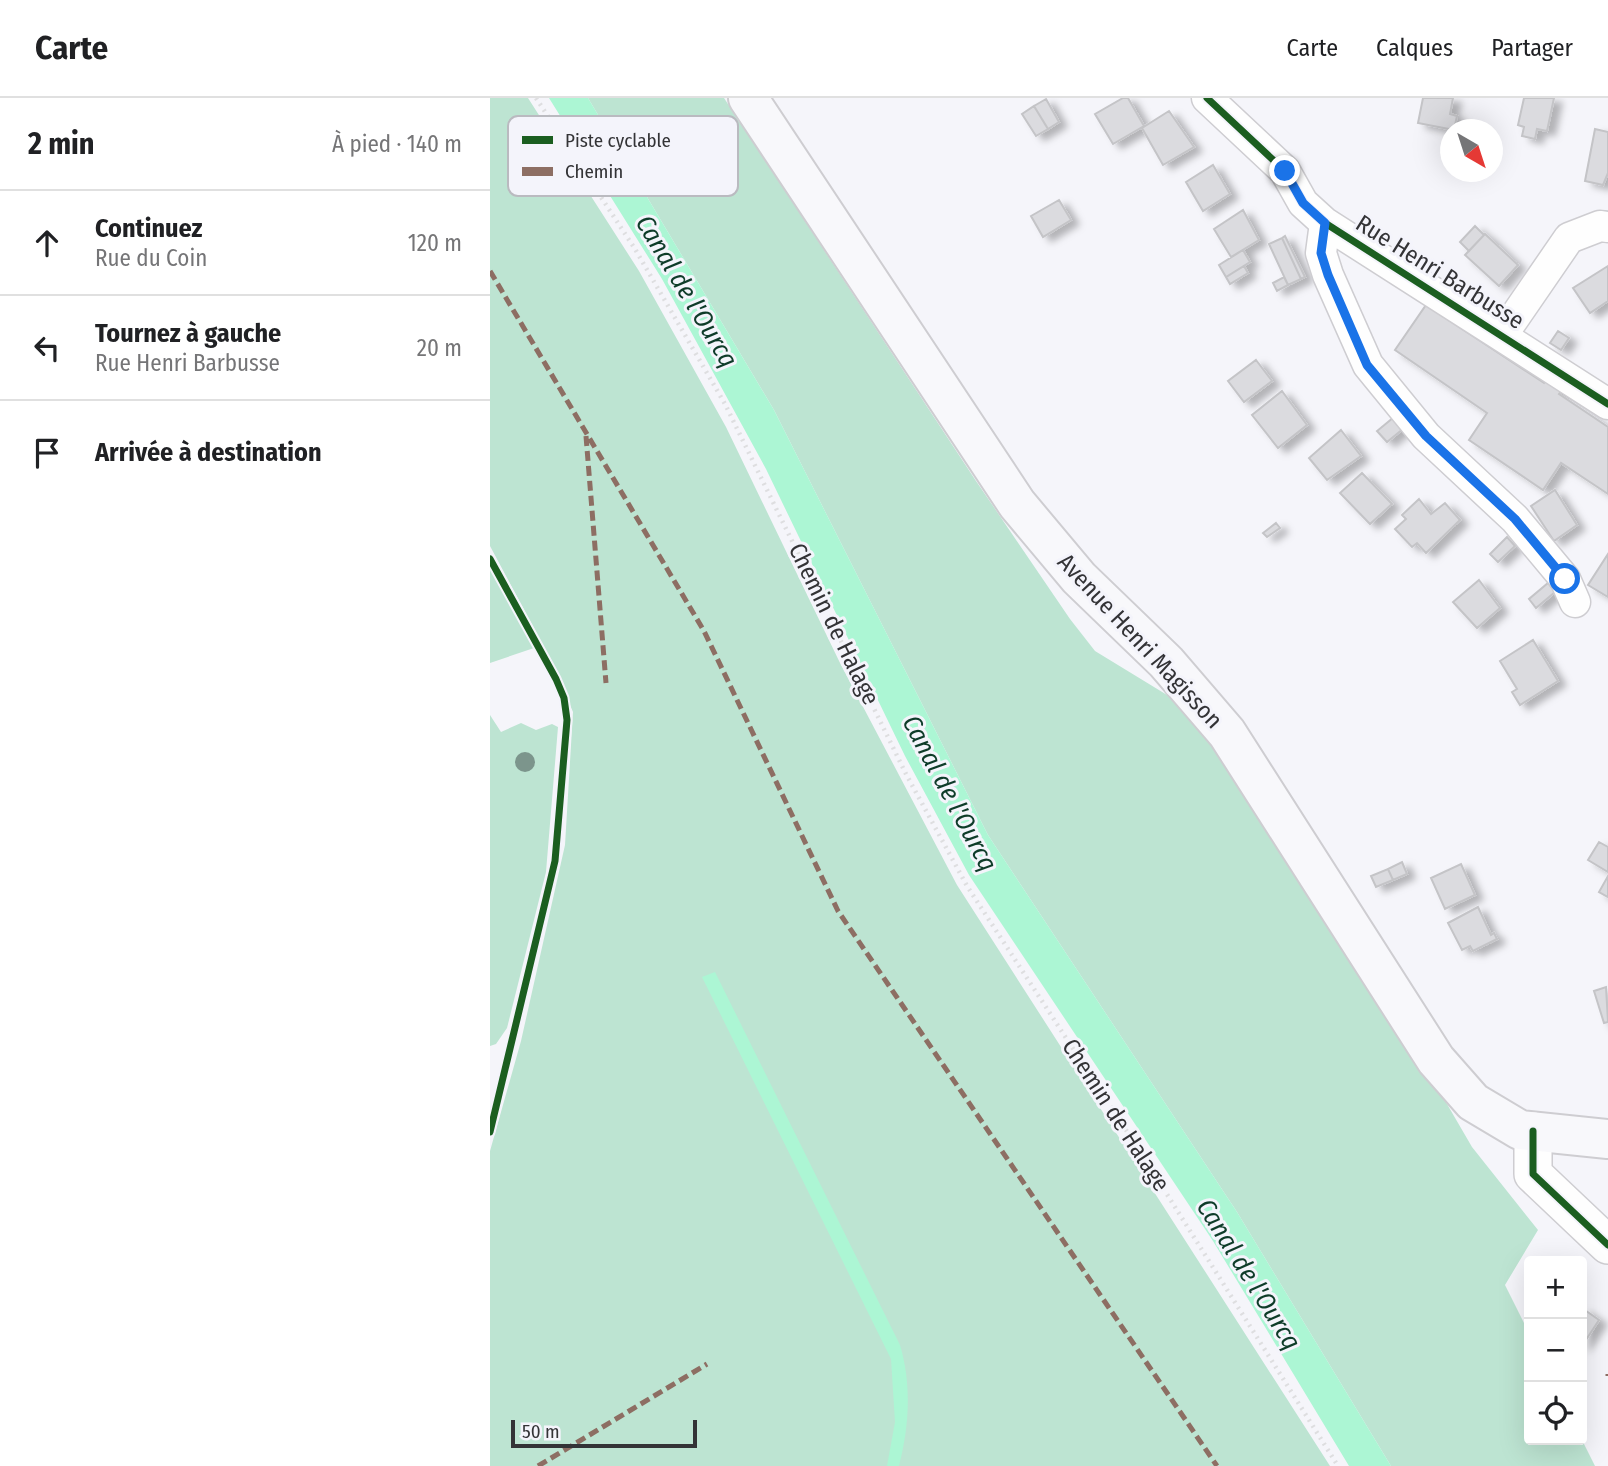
<!DOCTYPE html>
<html lang="fr">
<head>
<meta charset="utf-8">
<style>
	:root { --surface:#fff; --page:#f2f2f2; --text:#202124; --muted:#757577; --line:#e0e0e0 }
	body { margin:0; font-family:"Fira Sans Condensed",sans-serif; background:var(--page); color:var(--text) }
	.controls { position:absolute; right:21px; bottom:21px; display:grid; overflow:hidden; border-radius:7px; box-shadow:0 7px 28px #0002 }
	.controls button { width:63px; height:63px; display:grid; place-items:center; padding:0; border:0; border-bottom:2px solid var(--line); background:var(--surface); color:var(--text); font:35px sans-serif }
	.compass { position:absolute; left:950px; top:21px; width:63px; height:63px; border-radius:50%; background:var(--surface); box-shadow:0 7px 28px #0002; rotate:141deg }
	.scale { position:absolute; left:21px; bottom:18px; width:186px; box-sizing:border-box; padding-left:7px; border:4px solid #333336; border-top:0; font-size:19px; line-height:24px; white-space:nowrap; color:#333336; -webkit-text-stroke:5px #f4f4fb; paint-order:stroke }
	.stop { position:absolute; width:21px; height:21px; margin:-16px; border:5px solid #1a73e8; border-radius:50%; background:#fff }
	.stop.end { background:#1a73e8; border-color:#fff; box-shadow:0 2px 7px #0008 }
	.list { margin:0; padding:0; list-style:none }
	h2 { display:flex; justify-content:space-between; align-items:center; height:91px; margin:0; padding:0 28px; font-size:30px }
	h2 small { font-size:23px; font-weight:400; color:var(--muted) }
	.list li { display:grid; grid-template-columns:46px 1fr auto; gap:21px; align-items:center; box-sizing:border-box; height:105px; padding:0 28px; border-top:2px solid var(--line) }
	.list b { display:block; font-size:26px; white-space:nowrap }
	.list p { margin:0; font-size:23px; white-space:nowrap; color:var(--muted) }
	.list em { font-size:23px; font-style:normal; color:var(--muted) }
	.icon { flex:none; width:38px; height:38px; fill:none; stroke:currentColor; stroke-width:2; stroke-linecap:round; stroke-linejoin:round }
	.map { position:relative; flex:none; width:1118px; height:1368px; overflow:hidden }
	header { display:flex; align-items:center; gap:42px; box-sizing:border-box; height:98px; padding:0 35px; background:var(--surface); border-bottom:2px solid var(--line) }
	header strong { font-size:33px }
	nav { display:flex; gap:38px; margin-inline-start:auto; font-size:24px }
	main { display:flex }
	aside { flex:1; background:var(--surface) }
	.map>svg:first-child { display:block }
</style>
</head>
<body>
<header>
<strong>Carte</strong>
<nav><a>Carte</a><a>Calques</a><a>Partager</a></nav>
</header>
<main>
<aside>
<h2>2 min<small>À pied · 140 m</small></h2>
<ul class="list">
<li><svg class="icon" aria-label="ahead" viewBox="0 0 24 24"><path d="M12 20V5M6 11l6-6 6 6"/></svg><div><b>Continuez</b><p>Rue du Coin</p></div><em>120 m</em></li>
<li><svg class="icon" aria-label="left" viewBox="0 0 24 24"><path d="M17 20v-9H6M10 6l-5 5 5 5"/></svg><div><b>Tournez à gauche</b><p>Rue Henri Barbusse</p></div><em>20 m</em></li>
<li><svg class="icon" aria-label="arrive" viewBox="0 0 24 24"><path d="M6 21V4h12l-3 4 3 4H6"/></svg><div><b>Arrivée à destination</b></div></li>
</ul>
</aside>
<div class="map">
<svg width="1118" height="1368" viewBox="0 0 1118 1368">
	<defs>
		<filter id="shadow"><feDropShadow dx="8" dy="4.5" stdDeviation="3.5" flood-color="#0004"/></filter>
	</defs>
	<rect width="100%" height="100%" fill="#f5f5fa"/>
	<path fill="#bde4d2" d="M0,0H38L149,173L236,329L351,567L467,787L840,1368H0V1053L31,943L75,747L83,614L61,562L0,448Z
		M98,0H234L486,383L580,521L605,553L700,611L893,896L982,1049L1048,1132L1015,1187L1039,1235V1342H1092L1105,1368H901L747,1114L498,737L284,312Z
		M0,468L44,550L0,565Z
		M0,617L11,634L31,625L46,632L62,626L68,629L56,774L17,930L6,946L0,948Z"/>
	<path fill="#acf6d4" d="M59,0H98L284,312L498,737L747,1114L901,1368H859L723,1143L479,777L415,658L276,371L172,181Z
		M225,874L410,1247C422,1287 419,1329 409,1368H397L405,1324L401,1261L212,879Z"/>
	<path fill="#dbdbdf" stroke="#c4c4c7" stroke-width="2" filter="url(#shadow)" d="M633,0H638L654,28L623,46L605,16Z
		M933,0H963L960,16L967,18L964,32L928,25Z
		M1034,0H1064L1057,33L1047,31L1045,41L1032,38L1034,29L1028,27Z
		M556,1L569,24L558,31L544,8Z
		M544,8L558,31L546,38L532,16Z
		M679,13L704,49L673,67L652,30Z
		M1105,31L1118,34V75L1113,87L1095,83Z
		M723,67L740,96L713,113L696,84Z
		M569,102L581,122L553,139L541,118Z
		M753,112L769,142L741,159L724,131Z
		M985,128L994,137L979,153L970,144Z
		M995,136L1028,167L1009,188L975,157Z
		M795,138L815,179L811,181L792,140Z
		M792,140L811,181L798,187L779,146Z
		M753,152L760,164L736,179L729,167Z
		M754,168L758,175L740,186L736,179Z
		M1118,168V203L1100,215L1083,190Z
		M794,179L798,187L787,193L783,185Z
		M936,207L1054,285L1063,272L1078,283L1069,296L1118,329V396L1071,365L1053,392L979,342L997,315L905,252Z
		M1068,233L1079,240L1071,252L1060,245Z
		M766,262L782,283L754,304L738,283Z
		M792,293L817,327L788,350L762,317Z
		M909,315L919,326L897,344L887,333Z
		M851,332L871,358L837,382L819,360Z
		M872,375L902,406L880,426L850,395Z
		M1065,392L1087,427L1064,443L1041,408Z
		M929,401L941,416L955,405L970,422L936,455L927,445L922,449L905,431L916,421L912,417Z
		M786,425L790,430L777,439L773,435Z
		M1017,439L1025,448L1008,464L1000,456Z
		M1118,456V499L1098,487Z
		M989,482L1010,510L987,530L963,504Z
		M1058,485L1065,494L1046,510L1039,501Z
		M1043,542L1068,583L1030,607L1022,594L1027,591L1010,563Z
		M1109,744L1118,749V774L1098,762Z
		M912,764L917,776L903,782L898,771Z
		M971,766L985,797L955,811L941,780Z
		M898,771L903,782L886,789L881,778Z
		M1118,778V799L1109,794Z
		M988,809L1001,837L1004,835L1007,841L983,853L980,848L972,852L958,825Z
		M1116,889L1118,924L1114,925L1104,893Z
		M1092,1210L1109,1222L1092,1248Z"/>
	<g fill="none" stroke-linecap="round" stroke-linejoin="round">
		<g stroke="#cecdd1" stroke-width="33">
			<path id="minor" d="M717,0L795,73L813,105L835,125L1118,306
				M835,125L831,155L838,177L878,267L936,338L1025,421L1075,481L1085,504
				M1013,236L1079,140L1110,128L1118,129"/>
		</g>
		<g stroke="#cecdd1" stroke-width="40">
			<path id="tertiary" d="M1043,1033V1076L1118,1147"/>
		</g>
		<g stroke="#cecdd1" stroke-width="42">
			<path id="secondary" d="M258,0L527,406L589,480L676,564L737,635L946,962L983,1004L1030,1032L1118,1041"/>
		</g>
		<path stroke="#dedee0" stroke-width="4.5" stroke-dasharray="2 5" stroke-linecap="butt" d="M46,0L145,151L235,306L416,676L477,788L651,1055L848,1368"/>
		<use href="#minor" stroke="#fefefe" stroke-width="30"/>
		<use href="#tertiary" stroke="#fefefe" stroke-width="37"/>
		<use href="#secondary" stroke="#f8f8fb" stroke-width="38"/>
		<path stroke="#8d6e63" stroke-width="5" stroke-dasharray="10 5" stroke-linecap="butt" d="M0,173L214,533L348,813L727,1368
			M96,338L116,585
			M1118,1276V1278
			M48,1368L217,1266"/>
		<g stroke="#f4f4fb" stroke-width="11">
			<path id="cycleway" d="M717,0L795,73L813,105L835,125L1118,306
				M0,461L66,581L74,600L77,622L65,763L0,1034
				M1043,1033V1076L1118,1147"/>
		</g>
		<use href="#cycleway" stroke="#1b5e20" stroke-width="7"/>
	</g>
	<circle fill="#7c958c" cx="35" cy="664" r="10"/>
	<g fill="none" stroke-linecap="round" stroke-linejoin="round">
		<path stroke="#1a73e8" stroke-width="9" d="M795,73L813,105L835,125L831,155L838,177L877,267L936,338L1025,421L1075,481"/>
	</g>
	<g text-anchor="middle" stroke-width="6" stroke-linejoin="round" paint-order="stroke">
		<g font-size="24" fill="#333336" stroke="#f4f4fb">
			<text transform="translate(950 174) rotate(32)" y="8">Rue Henri Barbusse</text>
			<text transform="translate(344 526) rotate(64)" y="8">Chemin de Halage</text>
			<text transform="translate(650 543) rotate(47)" y="8">Avenue Henri Magisson</text>
			<text transform="translate(626 1017) rotate(57)" y="8">Chemin de Halage</text>
		</g>
		<g font-size="26" font-style="italic" fill="#0e3c29" stroke="#f4f4fb">
			<text transform="translate(197 193) rotate(59)" y="9">Canal de l'Ourcq</text>
			<text transform="translate(460 695) rotate(62)" y="9">Canal de l'Ourcq</text>
			<text transform="translate(759 1176) rotate(58)" y="9">Canal de l'Ourcq</text>
		</g>
	</g>
	<rect x="18" y="18" width="230" height="80" rx="10" fill="#f4f4fb" stroke="#babac0" stroke-width="2"/>
	<rect x="32" y="38" width="31" height="8" fill="#1b5e20"/>
	<rect x="32" y="69" width="31" height="9" fill="#8d6e63"/>
	<g font-size="19" fill="#333336">
		<text x="75" y="49">Piste cyclable</text>
		<text x="75" y="80">Chemin</text>
	</g>
</svg>
<div class="controls">
<button>+</button>
<button>−</button>
<button><svg class="icon" aria-label="locate" viewBox="0 0 24 24"><circle cx="12" cy="12" r="6"/><path d="M12 2v4M12 18v4M2 12h4M18 12h4"/></svg></button>
</div>
<svg class="compass" viewBox="-18 -18 36 36"><path d="M0-13l5 13h-10z" fill="#e53935"/><path d="M0 13l5-13h-10z" fill="#757577"/></svg>
<div class="scale">50 m</div>
<div class="stop" style="left:1075px;top:481px"></div>
<div class="stop end" style="left:795px;top:73px"></div>
</div>
</main>
</body>
</html>
